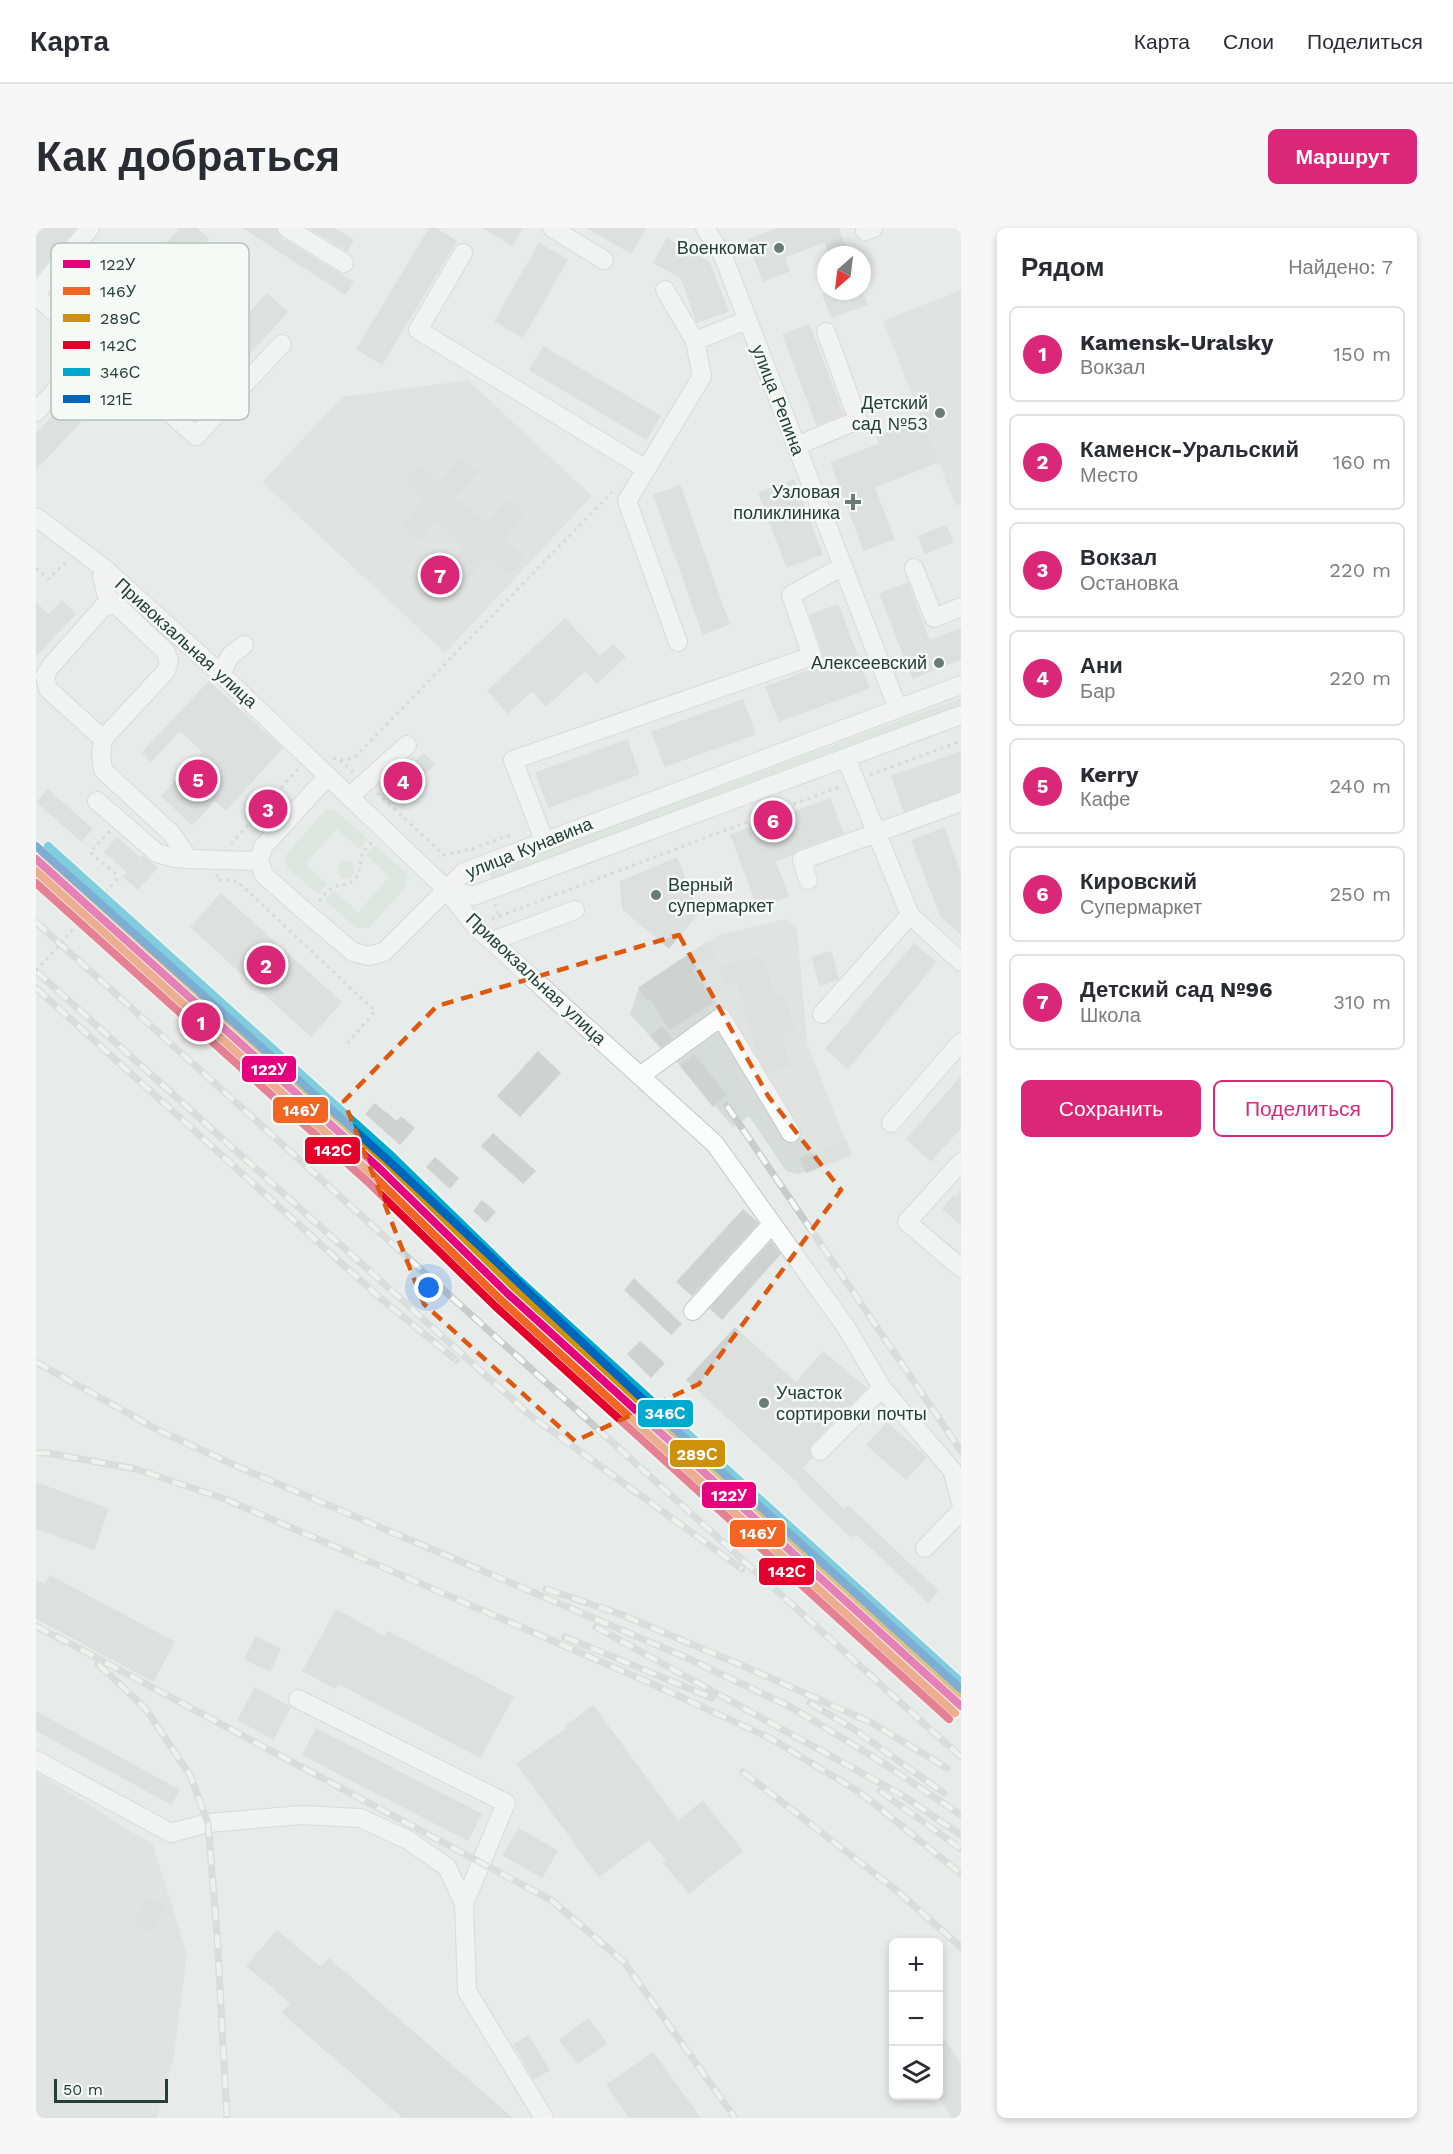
<!DOCTYPE html>
<html lang="ru">
<head>
<meta charset="utf-8">
<style>
	:root { --surface:#fff; --page:#f7f7f7; --text:#2b2b33; --muted:#7c7c81; --line:#e1e1e2; --accent:#db2777 }
	body { margin:0; font-family:"Work Sans",sans-serif; background:var(--page); color:var(--text) }
	.controls { position:absolute; right:18px; bottom:18px; display:grid; overflow:hidden; border-radius:9px; box-shadow:0 3px 9px #0003 }
	.controls button { width:54px; height:54px; display:grid; place-items:center; padding:0; border:0; border-bottom:2px solid var(--line); background:var(--surface); color:var(--text); font:30px sans-serif }
	.compass { position:absolute; left:781px; top:18px; width:54px; height:54px; border-radius:50%; background:var(--surface); box-shadow:0 3px 9px #0003; rotate:208deg }
	.scale { position:absolute; left:18px; bottom:15px; width:114px; box-sizing:border-box; padding-left:6px; border:3px solid #253e36; border-top:0; font-size:16px; line-height:21px; white-space:nowrap; color:#253e36; -webkit-text-stroke:4px #f5faf7; paint-order:stroke }
	.you { position:absolute; left:393px; top:1060px; width:21px; height:21px; margin:-15px; border:4px solid #fff; border-radius:50%; background:#1a73e8; box-shadow:0 0 0 9px #1a73e833 }
	.badge { display:grid; place-items:center; width:39px; height:39px; border-radius:50%; background:var(--accent); color:#fff; font-size:20px; font-weight:700 }
	.pin { position:absolute; translate:-50% -50%; border:3px solid #fff; box-shadow:0 2px 6px #0006 }
	.list { margin:0; padding:0; list-style:none }
	h2 { display:flex; justify-content:space-between; align-items:center; height:78px; margin:0; padding:0 24px; font-size:26px }
	h2 small { font-size:20px; font-weight:400; color:var(--muted) }
	.list li { display:grid; grid-template-columns:39px 1fr auto; gap:18px; align-items:center; box-sizing:border-box; height:96px; margin:0 12px 12px; padding:0 12px; border:2px solid var(--line); border-radius:9px }
	.list b { display:block; font-size:22px; white-space:nowrap }
	.list p { margin:0; font-size:20px; white-space:nowrap; color:var(--muted) }
	.list em { font-size:20px; font-style:normal; color:var(--muted) }
	.actions { display:flex; gap:12px; padding:18px 24px }
	.actions a { flex:1; padding:14px 0; border:2px solid var(--accent); border-radius:9px; text-align:center; font-size:21px; color:var(--accent) }
	.actions .main { background:var(--accent); color:#fff }
	.icon { flex:none; width:33px; height:33px; fill:none; stroke:currentColor; stroke-width:2; stroke-linecap:round; stroke-linejoin:round }
	.map { position:relative; flex:none; width:925px; height:1890px; overflow:hidden; border-radius:9px }
	header { display:flex; align-items:center; gap:36px; box-sizing:border-box; height:84px; padding:0 30px; background:var(--surface); border-bottom:2px solid var(--line) }
	header strong { font-size:28px }
	nav { display:flex; gap:33px; margin-inline-start:auto; font-size:21px }
	.intro { display:flex; align-items:center; justify-content:space-between; box-sizing:border-box; height:144px; padding:0 36px }
	h1 { margin:0; font-size:42px }
	.button { padding:15px 27px; border-radius:9px; background:var(--accent); color:#fff; font-size:21px; font-weight:700 }
	main { display:flex; gap:36px; padding:0 36px }
	aside { flex:1; background:var(--surface); border-radius:9px; box-shadow:0 3px 9px #0003 }
	.map>svg:first-child { display:block }
</style>
</head>
<body>
<header>
<strong>Карта</strong>
<nav><a>Карта</a><a>Слои</a><a>Поделиться</a></nav>
</header>
<div class="intro"><h1>Как добраться</h1><a class="button">Маршрут</a></div>
<main>
<div class="map">
<svg width="925" height="1890" viewBox="0 0 925 1890">
	<rect width="100%" height="100%" fill="#e7ebe9"/>
	<path fill="#d5dcd9" d="M925,62V276L920,278L847,93Z
		M432,152L556,268L409,425L226,254L306,169Z
		M750,691L761,700L771,815L815,927L762,946L750,943L713,888L697,899L645,838L629,825L594,786L603,760L683,707Z
		M0,1544L117,1617L151,1726L138,1827L121,1890H0Z"/>
	<path fill="#d1e3d6" d="M925,470V478L854,502L456,651L453,644Z
		M290,581L299,582L332,611L323,621L301,601L269,636L291,656L282,666L251,640L249,628Z
		M339,617L372,646L370,659L333,700H321L289,673L298,663L322,684L353,649L330,627Z
		M301 642a9 9 0 1 1 18 0a9 9 0 1 1-18 0Z"/>
	<path fill="#ced2d0" stroke="#cfd4d2" stroke-width="1.5" d="M8,0H39L0,47V9Z
		M145,0H160L172,11L165,18L159,22L79,111L60,94Z
		M208,0H240L245,10L317,54L309,66Z
		M273,0H297L317,12L311,23Z
		M394,0H399L420,13L346,136L321,121Z
		M448,0H486L476,17Z
		M552,0H609L595,25Z
		M744,0H802L812,27H794L789,14L748,29L753,43L727,53L712,12Z
		M631,11L673,34L692,83L661,94L645,49L618,35Z
		M503,16L531,32L487,109L459,93Z
		M800,63H826L831,76L796,89L787,67Z
		M231,66L251,84L160,184L140,166Z
		M773,97L807,186L781,197L747,107Z
		M507,119L624,188L610,211L494,142Z
		M59,143L76,160L0,241V206Z
		M886,192L902,234L838,259L858,311L828,322L795,235L844,216L841,209Z
		M426,230L442,244L419,269L450,296L473,271L489,285L467,310L488,329L472,347L451,328L429,353L412,337L429,318L401,291L382,312L366,298L389,272L369,254L384,238L403,255Z
		M758,252L786,326L751,339L723,265Z
		M644,258L693,396L667,406L618,267Z
		M910,298L917,314L889,325L883,308Z
		M872,355L893,413L925,401V431L877,450L844,366Z
		M26,373L39,386L0,428V375L13,387Z
		M802,377L833,460L743,493L730,459L788,437L787,424L774,387Z
		M529,391L564,429L577,417L589,429L561,455L549,442L510,478L496,462L472,485L452,463Z
		M173,454L246,520L190,582L179,572L156,597L126,568L167,524L144,502L115,533L106,525Z
		M707,472L719,506L629,538L616,504Z
		M591,512L603,546L513,579L500,545Z
		M925,524V563L868,583L856,548Z
		M388,526L398,537L371,560L362,549Z
		M12,562L56,601L45,613L1,574Z
		M794,571L807,605L762,621L757,626L739,633L752,668L722,679L695,607Z
		M908,600L925,648V706L905,688L876,613Z
		M81,610L105,631L107,628L121,640L102,661L88,649L92,645L69,624Z
		M641,630L662,685L633,720L587,681L584,654Z
		M185,666L305,774L275,808L155,699Z
		M672,714L680,726L656,742L677,774L634,801L614,770L611,772L603,760Z
		M878,716L900,734L812,840L790,821Z
		M795,724L802,751L784,757L776,729Z
		M726,728L738,768L748,766L758,802L746,806L754,837L731,844L722,828L701,753L689,757L684,740Z
		M626,799L636,811L625,819L615,808Z
		M502,824L524,845L484,888L462,868Z
		M658,827L690,867L677,878L645,838Z
		M925,849V899L895,933L871,911Z
		M339,876L361,894L365,889L378,900L364,916L330,886Z
		M457,906L499,943L487,955L446,918Z
		M810,914L815,927L770,944L765,930Z
		M399,930L422,950L414,960L391,939Z
		M925,963V997L907,981L917,968L919,970Z
		M446,973L459,984L450,994L438,983Z
		M707,982L722,995L656,1067L641,1054Z
		M735,1014L744,1026L686,1091L674,1080Z
		M598,1051L645,1096L635,1106L589,1062Z
		M699,1100L760,1155L787,1124L830,1160L776,1215L773,1221L775,1230L766,1240L808,1282L812,1278L902,1363L892,1374L820,1305L815,1309L763,1258L764,1256L651,1152Z
		M604,1114L628,1135L615,1149L592,1126Z
		M851,1195L890,1229L870,1251L831,1217Z
		M0,1255L72,1281L58,1321L0,1300Z
		M14,1348L138,1414L117,1453L0,1390V1353L9,1357Z
		M300,1382L349,1409L352,1404L477,1469L444,1529L302,1455L299,1460L267,1443Z
		M220,1409L244,1421L234,1443L209,1431Z
		M219,1460L254,1479L237,1511L202,1492Z
		M557,1478L642,1593L667,1573L706,1623L653,1665L628,1635L631,1633L613,1611L563,1648L481,1536L530,1501L529,1499Z
		M0,1484L143,1562L135,1576L0,1502Z
		M280,1501L445,1586L432,1612L267,1527Z
		M483,1601L521,1623L506,1649L467,1627Z
		M112,1670L129,1679L116,1705L98,1695Z
		M241,1703L285,1740L293,1731L476,1890H368L247,1785L255,1775L211,1738Z
		M552,1791L570,1815L542,1835L524,1812Z
		M903,1806L925,1836V1890H917L903,1870Z
		M492,1808L513,1842L498,1851L478,1817Z
		M617,1825L664,1890H594L571,1857Z"/>
	<g fill="none" stroke-linecap="round" stroke-linejoin="round">
		<g stroke="#c4c8c6" stroke-width="20">
			<path id="minor" d="M251,0L308,35
				M516,0L568,32
				M669,0L687,28L862,481
				M829,3L837,0
				M427,25L382,102L610,241
				M629,62L659,113
				M0,65L54,0
				M0,68L59,119L0,184
				M59,119L160,208L246,116
				M75,133L167,29
				M760,218L822,192L790,104
				M0,289L69,341L185,446L410,661L439,698L679,916L810,1099L846,1160L916,1242L925,1275
				M878,340L898,390L925,379
				M69,341L66,348L71,368L129,423L133,433L130,443L67,511L65,526L67,542L135,605L153,631
				M642,414L591,273L666,148L659,113L711,92
				M185,446L194,428L208,417
				M67,511L12,461L9,448L14,439L68,378L80,377
				M810,530L874,687L925,734
				M291,549L227,619L223,633L228,647L272,686L317,724L333,728L348,724L428,644L925,457
				M313,569L371,517
				M61,573L121,625L139,630L153,631L223,633
				M508,612L477,532L776,428L755,367L807,338
				M772,652L766,632L925,574
				M410,661L437,668L925,487
				M456,713L539,682
				M786,786L874,687
				M604,848L685,789L755,905
				M855,895L925,814
				M925,934L871,994L925,1040
				M657,1083L736,996
				M784,1223L846,1160
				M889,1320L925,1283
				M262,1471L470,1575L428,1676
				M0,1532L135,1605L172,1595L265,1587L324,1590L372,1612L411,1639L428,1676L431,1763L508,1890"/>
		</g>
		<path stroke="#c2cbc7" stroke-width="3" stroke-dasharray="3 4.5" stroke-linecap="butt" d="M0,340L12,351L32,332
			M297,530L304,532L318,530L576,264
			M304,532L318,545
			M834,547L925,513
			M341,565L408,627L436,621L437,623
			M74,603L54,624L83,649
			M195,616L261,542V540
			M436,621L474,607
			M181,646V652L201,653L339,783L311,816
			M20,660L84,718
			M12,669L24,657
			M283,673C292,662 298,656 313,656L323,646L326,625L337,613
			M459,676L463,689
			M456,691L805,558
			M76,726L88,715"/>
		<use href="#minor" stroke="#fbfcfc" stroke-width="18"/>
		<g stroke="#c8ccca" stroke-width="7">
			<path id="rail" d="M0,694L925,1529
				M0,743L495,1188L706,1341
				M0,760L342,1068L420,1132
				M691,878L925,1223
				M0,1134L124,1203L205,1240L649,1429L755,1479L844,1533L925,1587
				M0,1225H12L100,1241L189,1271L612,1454L734,1510L825,1565L925,1646
				M510,1361L584,1386L705,1437L836,1495L911,1540
				M0,1398L27,1413
				M560,1399L866,1567L925,1607
				M20,1408L515,1672L588,1734L699,1890
				M529,1409L676,1470
				M62,1436L109,1480L154,1547L172,1595L181,1706L191,1890
				M774,1475L816,1500L908,1565
				M707,1544L860,1662L925,1719
				M844,1563L925,1621"/>
		</g>
		<use href="#rail" stroke="#f5faf7" stroke-width="4.5" stroke-dasharray="14" stroke-linecap="butt"/>
		<path stroke="#c2cbc7" stroke-width="3" stroke-dasharray="3 4.5" stroke-linecap="butt" d="M0,743L83,649"/>
		<g stroke="#f5faf7" stroke-width="12">
			<path id="rail-1" d="M0,631L344,941L471,1065L925,1478"/>
		</g>
		<g stroke="#f5faf7" stroke-width="12">
			<path id="rail-2" d="M0,643L338,948L465,1072L919,1485"/>
		</g>
		<g stroke="#f5faf7" stroke-width="12">
			<path id="rail-3" d="M6,624L350,934L477,1058L925,1466"/>
		</g>
		<g stroke="#f5faf7" stroke-width="12">
			<path id="rail-4" d="M0,655L332,954L459,1078L913,1491"/>
		</g>
		<g stroke="#f5faf7" stroke-width="12">
			<path id="rail-5" d="M12,618L356,928L483,1052L925,1454"/>
		</g>
		<g stroke="#f5faf7" stroke-width="12">
			<path id="rail-6" d="M0,618L353,933L631,1194L925,1461"/>
		</g>
		<use href="#rail-1" stroke="#e5007d" stroke-width="8"/>
		<use href="#rail-2" stroke="#f26522" stroke-width="8"/>
		<use href="#rail-3" stroke="#cd910b" stroke-width="8"/>
		<use href="#rail-4" stroke="#e4002b" stroke-width="8"/>
		<use href="#rail-5" stroke="#00a9ce" stroke-width="8"/>
		<use href="#rail-6" stroke="#0065bd" stroke-width="8"/>
	</g>
	<path d="M0 0H925V1890H0ZM643,707L732,868L805,962L663,1156L539,1213L388,1076L308,873L401,778Z" fill="#e7ebe9" fill-opacity=".55" fill-rule="evenodd"/>
	<path fill="none" stroke="#de580e" stroke-width="4.5" stroke-dasharray="12 8" stroke-linejoin="round" d="M643,707L732,868L805,962L663,1156L539,1213L388,1076L308,873L401,778Z"/>
	<g fill="#697b75" stroke="#f5faf7" stroke-width="2">
		<circle cx="743" cy="20" r="6"/>
		<circle cx="904" cy="185" r="6"/>
		<path d="M814 265h6v6h6v6h-6v6h-6v-6h-6v-6h6z"/>
		<circle cx="903" cy="435" r="6"/>
		<circle cx="620" cy="667" r="6"/>
		<circle cx="728" cy="1175" r="6"/>
	</g>
	<g text-anchor="middle" stroke-width="5" stroke-linejoin="round" paint-order="stroke">
		<g font-size="18" fill="#253e36" stroke="#f5faf7" text-anchor="end">
			<text x="731" y="26">Военкомат</text>
			<text x="892" y="181">Детский<tspan x="892" dy="21">сад №53</tspan></text>
			<text x="804" y="270">Узловая<tspan x="804" dy="21">поликлиника</tspan></text>
			<text x="891" y="441">Алексеевский</text>
			<text x="632" y="663" text-anchor="start">Верный<tspan x="632" dy="21">супермаркет</tspan></text>
			<text x="740" y="1171" text-anchor="start">Участок<tspan x="740" dy="21">сортировки почты</tspan></text>
		</g>
		<g font-size="18" fill="#253e36" stroke="#f5faf7">
			<text transform="translate(742 172) rotate(69)" y="6">улица Репина</text>
			<text transform="translate(150 415) rotate(42)" y="6">Привокзальная улица</text>
			<text transform="translate(493 620) rotate(-22)" y="6">улица Кунавина</text>
			<text transform="translate(500 751) rotate(43)" y="6">Привокзальная улица</text>
		</g>
	</g>
	<rect x="15" y="15" width="198" height="177" rx="9" fill="#f5faf7" stroke="#b7c2bd" stroke-width="1.5"/>
	<rect x="27" y="32" width="27" height="8" fill="#e5007d"/>
	<rect x="27" y="59" width="27" height="8" fill="#f26522"/>
	<rect x="27" y="86" width="27" height="8" fill="#cd910b"/>
	<rect x="27" y="113" width="27" height="8" fill="#e4002b"/>
	<rect x="27" y="140" width="27" height="8" fill="#00a9ce"/>
	<rect x="27" y="167" width="27" height="8" fill="#0065bd"/>
	<g font-size="16" fill="#253e36">
		<text x="64" y="42">122У</text>
		<text x="64" y="69">146У</text>
		<text x="64" y="96">289С</text>
		<text x="64" y="123">142С</text>
		<text x="64" y="150">346С</text>
		<text x="64" y="177">121Е</text>
	</g>
	<g stroke="#f5faf7" stroke-width="2">
		<rect x="205" y="827" width="56" height="28" rx="6" fill="#e5007d"/>
		<rect x="236" y="868" width="57" height="28" rx="6" fill="#f26522"/>
		<rect x="268" y="908" width="57" height="29" rx="6" fill="#e4002b"/>
		<rect x="601" y="1171" width="57" height="29" rx="6" fill="#00a9ce"/>
		<rect x="633" y="1211" width="57" height="29" rx="6" fill="#cd910b"/>
		<rect x="665" y="1253" width="56" height="28" rx="6" fill="#e5007d"/>
		<rect x="693" y="1291" width="57" height="29" rx="6" fill="#f26522"/>
		<rect x="722" y="1329" width="57" height="29" rx="6" fill="#e4002b"/>
	</g>
	<g font-size="16" text-anchor="middle" font-weight="bold" fill="#fff">
		<text x="233" y="847">122У</text>
		<text x="265" y="888">146У</text>
		<text x="297" y="928">142С</text>
		<text x="629" y="1191">346С</text>
		<text x="661" y="1232">289С</text>
		<text x="693" y="1273">122У</text>
		<text x="722" y="1311">146У</text>
		<text x="751" y="1349">142С</text>
	</g>
</svg>
<div class="controls">
<button>+</button>
<button>−</button>
<button><svg class="icon" aria-label="layers" viewBox="0 0 24 24"><path d="M12 4l9 5-9 5-9-5zM3 14l9 5 9-5"/></svg></button>
</div>
<svg class="compass" viewBox="-18 -18 36 36"><path d="M0-13l5 13h-10z" fill="#e53935"/><path d="M0 13l5-13h-10z" fill="#7c7c81"/></svg>
<div class="scale">50 m</div>
<div class="you"></div>
<div class="pin badge" style="left:165px;top:794px">1</div>
<div class="pin badge" style="left:230px;top:737px">2</div>
<div class="pin badge" style="left:232px;top:581px">3</div>
<div class="pin badge" style="left:367px;top:553px">4</div>
<div class="pin badge" style="left:162px;top:551px">5</div>
<div class="pin badge" style="left:737px;top:592px">6</div>
<div class="pin badge" style="left:404px;top:347px">7</div>
</div>
<aside>
<h2>Рядом<small>Найдено: 7</small></h2>
<ul class="list">
<li><span class="badge">1</span><div><b>Kamensk-Uralsky</b><p>Вокзал</p></div><em>150 m</em></li>
<li><span class="badge">2</span><div><b>Каменск-Уральский</b><p>Место</p></div><em>160 m</em></li>
<li><span class="badge">3</span><div><b>Вокзал</b><p>Остановка</p></div><em>220 m</em></li>
<li><span class="badge">4</span><div><b>Ани</b><p>Бар</p></div><em>220 m</em></li>
<li><span class="badge">5</span><div><b>Kerry</b><p>Кафе</p></div><em>240 m</em></li>
<li><span class="badge">6</span><div><b>Кировский</b><p>Супермаркет</p></div><em>250 m</em></li>
<li><span class="badge">7</span><div><b>Детский сад №96</b><p>Школа</p></div><em>310 m</em></li>
</ul>
<div class="actions"><a class="main">Сохранить</a><a>Поделиться</a></div>
</aside>
</main>
</body>
</html>
